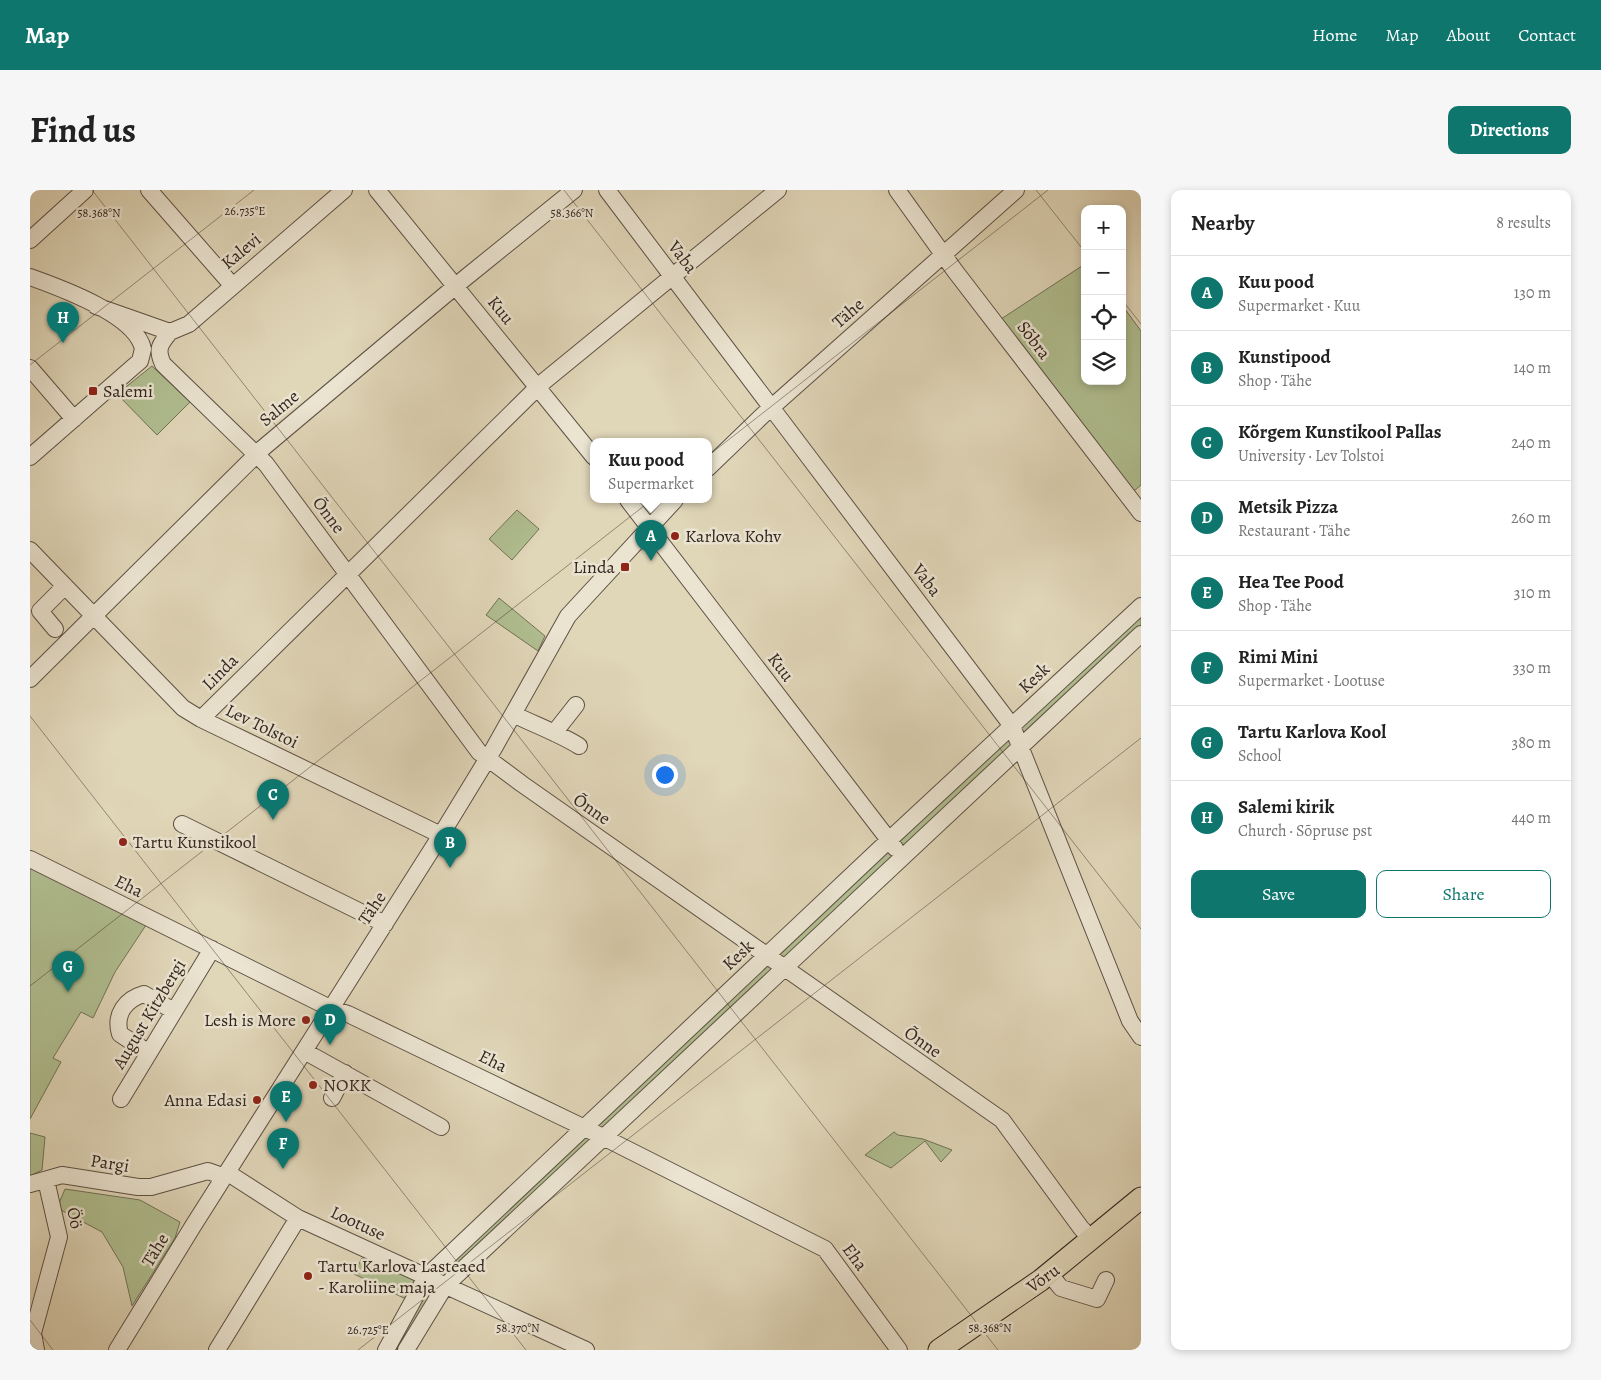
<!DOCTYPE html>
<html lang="en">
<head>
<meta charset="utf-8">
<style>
	:root { --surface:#fff; --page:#f6f6f6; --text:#222; --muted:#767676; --line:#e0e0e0; --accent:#0f766e }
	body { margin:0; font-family:Alegreya,serif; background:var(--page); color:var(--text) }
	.controls { position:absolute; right:15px; top:15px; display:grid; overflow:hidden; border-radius:10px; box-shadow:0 2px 8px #0003 }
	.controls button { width:45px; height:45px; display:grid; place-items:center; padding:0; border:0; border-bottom:1px solid var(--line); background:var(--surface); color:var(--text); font:25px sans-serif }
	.you { position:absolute; left:634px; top:584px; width:18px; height:18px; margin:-12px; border:4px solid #fff; border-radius:50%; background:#1a73e8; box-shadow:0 0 0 8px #1a73e833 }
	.badge { display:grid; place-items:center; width:32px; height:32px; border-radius:50%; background:var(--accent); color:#fff; font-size:16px; font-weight:700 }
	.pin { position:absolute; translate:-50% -41px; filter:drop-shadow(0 1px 2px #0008) }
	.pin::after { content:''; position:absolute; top:26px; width:18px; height:15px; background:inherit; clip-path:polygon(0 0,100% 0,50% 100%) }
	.popup { position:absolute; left:560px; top:248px; width:122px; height:65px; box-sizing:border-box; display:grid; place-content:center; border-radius:10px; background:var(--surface); filter:drop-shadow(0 1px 4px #0005); font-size:16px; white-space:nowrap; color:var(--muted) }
	.popup b { font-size:19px; color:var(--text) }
	.popup::after { content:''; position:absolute; left:50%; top:100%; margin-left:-10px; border:10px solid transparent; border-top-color:var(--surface) }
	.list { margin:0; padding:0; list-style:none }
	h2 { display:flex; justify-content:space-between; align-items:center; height:65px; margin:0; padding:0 20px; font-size:21px }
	h2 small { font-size:16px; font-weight:400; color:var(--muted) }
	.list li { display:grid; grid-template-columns:32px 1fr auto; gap:15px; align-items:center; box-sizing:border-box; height:75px; padding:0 20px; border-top:1px solid var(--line) }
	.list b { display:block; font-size:19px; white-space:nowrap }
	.list p { margin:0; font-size:16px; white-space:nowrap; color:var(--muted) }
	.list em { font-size:16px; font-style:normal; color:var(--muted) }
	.actions { display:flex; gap:10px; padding:15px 20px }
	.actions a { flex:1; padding:11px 0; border:1px solid var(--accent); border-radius:10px; text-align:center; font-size:18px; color:var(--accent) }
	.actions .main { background:var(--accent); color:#fff }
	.icon { flex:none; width:28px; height:28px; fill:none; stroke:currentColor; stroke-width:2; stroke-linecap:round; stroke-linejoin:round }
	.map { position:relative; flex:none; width:1111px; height:1160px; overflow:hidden; border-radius:10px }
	header { display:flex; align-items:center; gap:30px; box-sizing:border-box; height:70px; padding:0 25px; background:var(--accent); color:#fff }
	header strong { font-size:24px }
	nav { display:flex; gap:28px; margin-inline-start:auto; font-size:18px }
	.intro { display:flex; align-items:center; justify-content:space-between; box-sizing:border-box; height:120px; padding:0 30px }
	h1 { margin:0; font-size:35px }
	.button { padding:12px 22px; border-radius:10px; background:var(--accent); color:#fff; font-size:18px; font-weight:700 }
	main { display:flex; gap:30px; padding:0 30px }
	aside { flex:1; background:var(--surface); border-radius:10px; box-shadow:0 2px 8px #0003 }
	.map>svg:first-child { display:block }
</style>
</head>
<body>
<header>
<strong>Map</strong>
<nav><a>Home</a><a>Map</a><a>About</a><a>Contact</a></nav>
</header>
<div class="intro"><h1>Find us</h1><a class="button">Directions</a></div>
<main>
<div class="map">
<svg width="1111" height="1160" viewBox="0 0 1111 1160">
	<rect width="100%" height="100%" fill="#e0d6b8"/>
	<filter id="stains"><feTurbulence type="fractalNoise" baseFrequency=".004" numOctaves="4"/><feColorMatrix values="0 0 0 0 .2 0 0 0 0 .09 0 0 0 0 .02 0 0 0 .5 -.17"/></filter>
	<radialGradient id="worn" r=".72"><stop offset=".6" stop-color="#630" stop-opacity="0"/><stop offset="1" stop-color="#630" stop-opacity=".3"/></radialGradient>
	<path fill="#b0be90" stroke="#717258" d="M1055,74V191H1092V115L1111,141V295L1098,306L965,133Z
		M122,176L160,212L127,245L87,204Z
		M487,320L509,339L482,370L459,349Z
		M469,408L515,446L508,461L456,425Z
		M1111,416V444L415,1096L376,1160H356L380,1111L324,1084L332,1068L390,1092Z
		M0,669L120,729L85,782L63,828L51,822L23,868L31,872L0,929Z
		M864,942L868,945L893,949L922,960L911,972L895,951L861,978L835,965Z
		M0,943L15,947L12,980L0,986Z
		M35,999L110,1010L150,1032L145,1048L102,1116L93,1077L72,1042L27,1018Z"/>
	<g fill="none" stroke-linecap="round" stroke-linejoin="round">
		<g stroke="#5e5145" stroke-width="18">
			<path id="minor" d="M119,0L202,95
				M347,0L564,267
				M577,0L982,536L1100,831L1111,847
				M867,0L925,81L1111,323
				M0,50L55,0
				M0,87C31,98 106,125 113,159L110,171L103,177L0,267
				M66,116L140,142L159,134L314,0
				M140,142C130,154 126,159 133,174L236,274L449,562L492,594L972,930L1051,1038L1062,1050
				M0,178L44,229
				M678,278L733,225L986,0
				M598,310L865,658
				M0,360L153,518L171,529L411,645
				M25,439L10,421L35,396
				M0,489L233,258L434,89L544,0
				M483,524C505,535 528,543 549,556
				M171,529L512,193L748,0
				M524,543L546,515
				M152,634L355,734
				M0,669L300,818L318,824L561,941L795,1059L869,1160
				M274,861L411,937
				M119,863L90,844C84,824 96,809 114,804L144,821
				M302,908L315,883
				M91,909L182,759
				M198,983L268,1028L556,1160
				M0,994L32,985L108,997H121L178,981L195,987
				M1019,1083L1031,1098L1067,1109L1076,1090
				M6,1160L3,1143L29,1047L16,990
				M87,1160L163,1036L411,645L464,558L538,426L645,310
				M187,1160L268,1028
				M356,1160L396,1087L859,650L1111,416
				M376,1160L415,1096L1111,444"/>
		</g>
		<g stroke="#32251f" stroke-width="23">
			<path id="major" d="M909,1160L1011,1090L1111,1008"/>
		</g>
		<use href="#minor" stroke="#ebe4d1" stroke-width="16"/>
		<use href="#major" stroke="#e0d6b8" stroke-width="21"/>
	</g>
	<path fill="none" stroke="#32251f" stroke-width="1" stroke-opacity="0.45" d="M62,0L968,1160M534,0L1111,739M1006,0L1055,62M1092,110L1111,134M0,175L224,0M0,526L496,1160M0,796L1018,0M0,1130L23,1160M328,1160L1111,548"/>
	<g fill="#8f2418" stroke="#ebe4d1" stroke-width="2">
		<rect x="58" y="196" width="10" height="10" rx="2.5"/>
		<circle cx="645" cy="346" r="5"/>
		<rect x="590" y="372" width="10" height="10" rx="2.5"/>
		<circle cx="93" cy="652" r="5"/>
		<circle cx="276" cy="830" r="5"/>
		<circle cx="283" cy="895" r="5"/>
		<circle cx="227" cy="910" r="5"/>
		<circle cx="278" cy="1086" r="5"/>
	</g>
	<g text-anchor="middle" stroke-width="5" stroke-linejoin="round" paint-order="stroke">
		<g font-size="18" fill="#32251f" stroke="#ebe4d1">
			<text transform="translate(211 61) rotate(-40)" y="6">Kalevi</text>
			<text transform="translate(653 67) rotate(53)" y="6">Vaba</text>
			<text transform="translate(471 120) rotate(51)" y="6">Kuu</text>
			<text transform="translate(818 123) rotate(-41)" y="6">Tähe</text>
			<text transform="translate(1004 150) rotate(53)" y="6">Sõbra</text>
			<text transform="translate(249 218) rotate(-40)" y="6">Salme</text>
			<text transform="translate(299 325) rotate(53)" y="6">Õnne</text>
			<text transform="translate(897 390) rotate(53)" y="6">Vaba</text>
			<text transform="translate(751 477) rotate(53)" y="6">Kuu</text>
			<text transform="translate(190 482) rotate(-45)" y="6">Linda</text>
			<text transform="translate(1004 488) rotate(-43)" y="6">Kesk</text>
			<text transform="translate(232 536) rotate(26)" y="6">Lev Tolstoi</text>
			<text transform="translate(562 619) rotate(35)" y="6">Õnne</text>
			<text transform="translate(99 696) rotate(26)" y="6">Eha</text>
			<text transform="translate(342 718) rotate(-57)" y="6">Tähe</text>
			<text transform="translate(708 765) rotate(-43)" y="6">Kesk</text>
			<text transform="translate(119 824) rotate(-59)" y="6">August Kitzbergi</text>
			<text transform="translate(893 852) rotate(35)" y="6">Õnne</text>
			<text transform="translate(463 871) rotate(26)" y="6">Eha</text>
			<text transform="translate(80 973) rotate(9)" y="6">Pargi</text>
			<text transform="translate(45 1028) rotate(80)" y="6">Öö</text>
			<text transform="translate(328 1033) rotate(25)" y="6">Lootuse</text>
			<text transform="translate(125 1060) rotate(-59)" y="6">Tähe</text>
			<text transform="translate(825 1067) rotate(54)" y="6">Eha</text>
			<text transform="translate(1013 1088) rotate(-36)" y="6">Võru</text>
		</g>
		<g font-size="18" fill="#32251f" stroke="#ebe4d1" text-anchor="start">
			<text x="73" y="207">Salemi</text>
			<text x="655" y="352">Karlova Kohv</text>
			<text x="585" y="383" text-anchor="end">Linda</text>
			<text x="103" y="658">Tartu Kunstikool</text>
			<text x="266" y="836" text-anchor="end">Lesh is More</text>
			<text x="293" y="901">NOKK</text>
			<text x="217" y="916" text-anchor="end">Anna Edasi</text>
			<text x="288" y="1082">Tartu Karlova Lasteaed<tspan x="288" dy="21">- Karoliine maja</tspan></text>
		</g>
	</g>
	<g font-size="12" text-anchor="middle" fill="#32251f" stroke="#ebe4d1" stroke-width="5" stroke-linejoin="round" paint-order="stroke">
		<text x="215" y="25">26.735°E</text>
		<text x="69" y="27">58.368°N</text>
		<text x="542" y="27">58.366°N</text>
		<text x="488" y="1142">58.370°N</text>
		<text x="960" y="1142">58.368°N</text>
		<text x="338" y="1144">26.725°E</text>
	</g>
	<rect width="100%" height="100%" filter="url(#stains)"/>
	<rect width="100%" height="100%" fill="url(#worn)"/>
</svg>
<div class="controls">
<button>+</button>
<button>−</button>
<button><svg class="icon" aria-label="locate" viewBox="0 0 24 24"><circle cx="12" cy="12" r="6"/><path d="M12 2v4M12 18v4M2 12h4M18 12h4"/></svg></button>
<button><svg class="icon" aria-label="layers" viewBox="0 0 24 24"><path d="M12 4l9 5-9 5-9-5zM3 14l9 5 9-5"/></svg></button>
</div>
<div class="you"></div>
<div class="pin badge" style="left:621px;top:371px">A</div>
<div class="popup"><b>Kuu pood</b>Supermarket</div>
<div class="pin badge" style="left:420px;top:678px">B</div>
<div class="pin badge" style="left:243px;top:630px">C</div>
<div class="pin badge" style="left:300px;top:855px">D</div>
<div class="pin badge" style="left:256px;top:932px">E</div>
<div class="pin badge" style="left:253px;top:979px">F</div>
<div class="pin badge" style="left:38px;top:802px">G</div>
<div class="pin badge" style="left:33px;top:153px">H</div>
</div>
<aside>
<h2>Nearby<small>8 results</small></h2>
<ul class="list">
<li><span class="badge">A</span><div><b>Kuu pood</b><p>Supermarket · Kuu</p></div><em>130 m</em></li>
<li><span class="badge">B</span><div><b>Kunstipood</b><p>Shop · Tähe</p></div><em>140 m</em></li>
<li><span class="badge">C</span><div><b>Kõrgem Kunstikool Pallas</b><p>University · Lev Tolstoi</p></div><em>240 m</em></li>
<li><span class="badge">D</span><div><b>Metsik Pizza</b><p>Restaurant · Tähe</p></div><em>260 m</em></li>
<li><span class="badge">E</span><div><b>Hea Tee Pood</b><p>Shop · Tähe</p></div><em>310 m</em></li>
<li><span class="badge">F</span><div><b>Rimi Mini</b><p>Supermarket · Lootuse</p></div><em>330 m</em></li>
<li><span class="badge">G</span><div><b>Tartu Karlova Kool</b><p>School</p></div><em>380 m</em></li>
<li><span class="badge">H</span><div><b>Salemi kirik</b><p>Church · Sõpruse pst</p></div><em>440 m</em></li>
</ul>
<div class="actions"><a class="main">Save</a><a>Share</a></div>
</aside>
</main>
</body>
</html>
